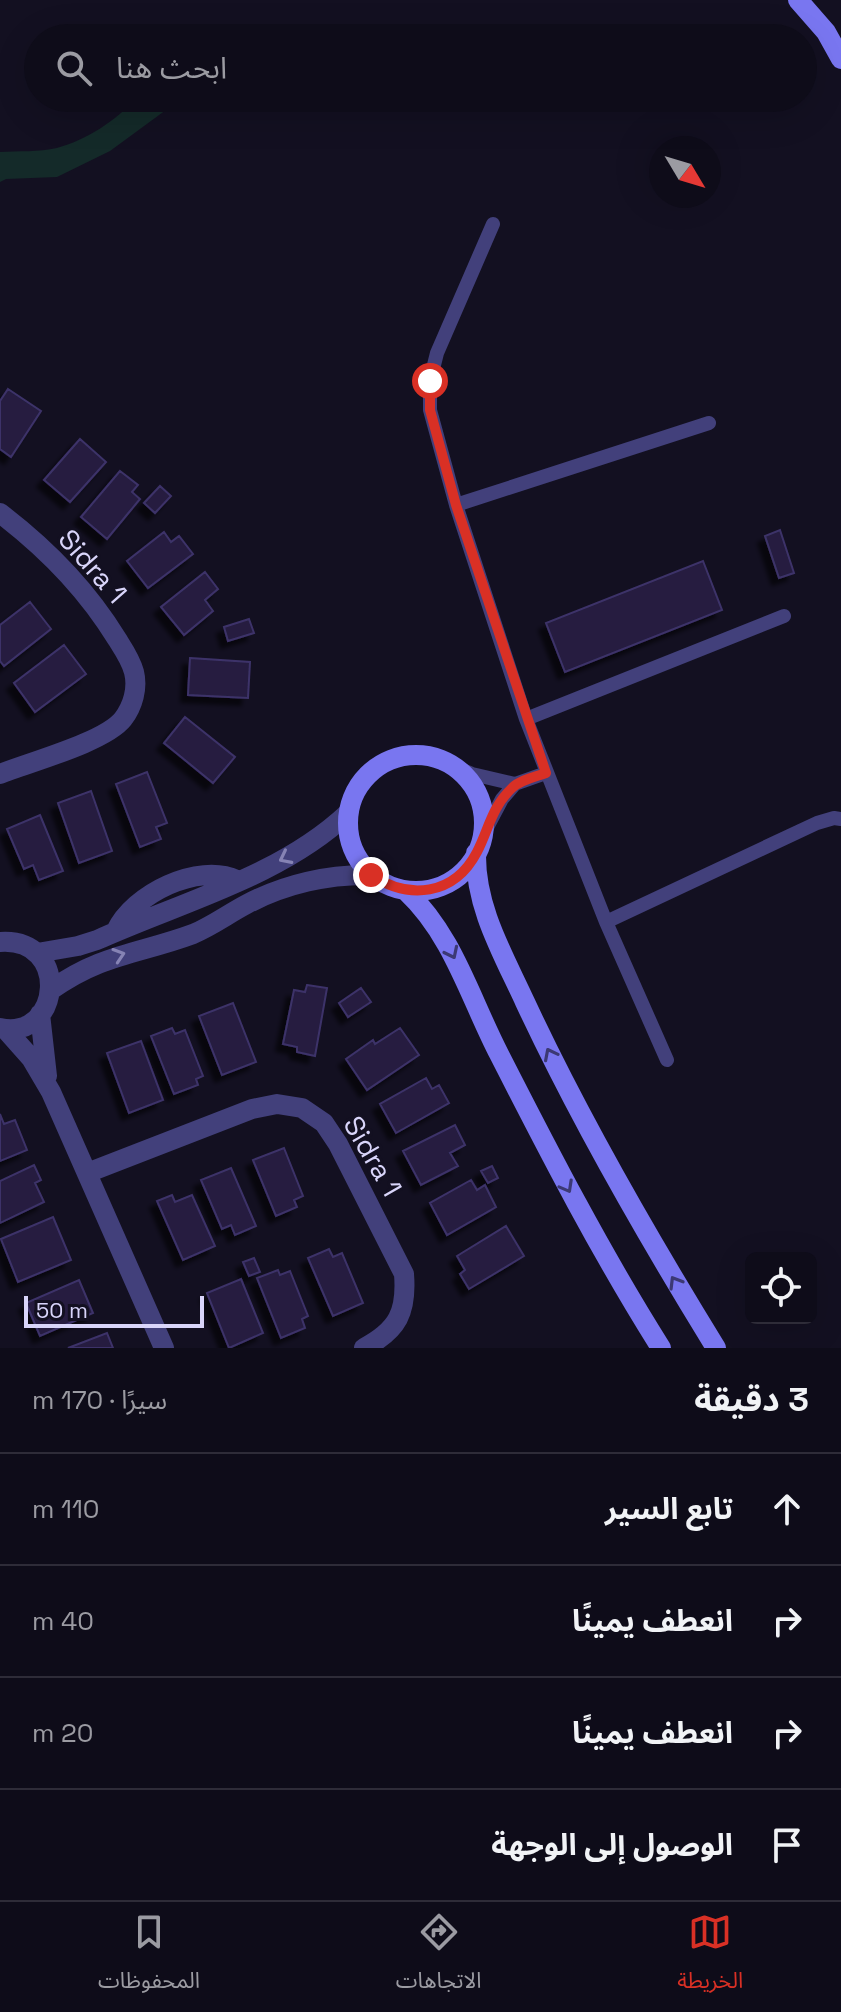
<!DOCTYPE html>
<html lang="ar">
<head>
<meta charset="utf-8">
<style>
	:root { --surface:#0e0c19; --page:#1c1a26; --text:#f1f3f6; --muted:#9b9ba2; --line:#2e2c38; --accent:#d93025 }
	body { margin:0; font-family:"Space Grotesk","Noto Sans Arabic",sans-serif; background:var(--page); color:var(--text); direction:rtl }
	.controls { position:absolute; right:24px; bottom:24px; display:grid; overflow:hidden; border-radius:12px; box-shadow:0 8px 32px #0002 }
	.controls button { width:72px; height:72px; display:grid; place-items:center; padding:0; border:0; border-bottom:2px solid var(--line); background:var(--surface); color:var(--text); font:40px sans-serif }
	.compass { position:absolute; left:649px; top:136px; width:72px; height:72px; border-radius:50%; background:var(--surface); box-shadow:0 8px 32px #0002; rotate:128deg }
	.scale { position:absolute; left:24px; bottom:20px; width:180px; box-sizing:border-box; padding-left:8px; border:4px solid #d9d5fa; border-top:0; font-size:22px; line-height:28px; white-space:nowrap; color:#d9d5fa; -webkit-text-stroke:6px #131021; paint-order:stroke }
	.stop { position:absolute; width:24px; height:24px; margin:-18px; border:6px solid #d93025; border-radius:50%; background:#fff }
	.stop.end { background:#d93025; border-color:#fff; box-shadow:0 2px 8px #0008 }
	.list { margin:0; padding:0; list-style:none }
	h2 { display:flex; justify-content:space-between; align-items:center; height:104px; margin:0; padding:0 32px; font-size:34px }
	h2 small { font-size:26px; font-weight:400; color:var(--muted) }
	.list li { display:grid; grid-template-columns:52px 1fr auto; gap:24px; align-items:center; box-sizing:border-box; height:112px; padding:0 32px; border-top:2px solid var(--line) }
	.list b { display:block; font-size:30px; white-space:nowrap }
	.list em { font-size:26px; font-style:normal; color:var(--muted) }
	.icon { flex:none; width:44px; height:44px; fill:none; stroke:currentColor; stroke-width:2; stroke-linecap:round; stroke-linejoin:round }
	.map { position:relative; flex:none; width:841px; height:1348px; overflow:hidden; direction:ltr }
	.search { position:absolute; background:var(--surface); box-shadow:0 8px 32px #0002; left:24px; right:24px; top:24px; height:88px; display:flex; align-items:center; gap:20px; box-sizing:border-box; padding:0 28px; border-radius:44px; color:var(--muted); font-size:30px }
	.sheet { height:552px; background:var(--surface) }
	nav { display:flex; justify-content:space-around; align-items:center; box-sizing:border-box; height:112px; border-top:2px solid var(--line); background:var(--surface); font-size:22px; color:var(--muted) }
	nav a { display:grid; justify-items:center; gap:4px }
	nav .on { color:var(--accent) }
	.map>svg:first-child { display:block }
</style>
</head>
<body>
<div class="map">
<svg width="841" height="1348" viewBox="0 0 841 1348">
	<defs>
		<filter id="shadow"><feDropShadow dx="-7" dy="7" stdDeviation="2" flood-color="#0009"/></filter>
	</defs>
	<rect width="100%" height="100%" fill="#131021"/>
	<path fill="#142a29" d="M136,98H198L203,111L170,107L110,151L57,177L6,179L0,182V152C18,151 39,152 57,148C86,140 116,121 136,98Z"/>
	<path fill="#251e40" stroke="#3d3369" stroke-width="2" filter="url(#shadow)" d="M8,389L41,411L11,457L0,449V401Z
		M80,439L106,462L70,502L44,480Z
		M120,471L138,485L132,492L140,499L107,539L81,517Z
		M160,486L171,496L155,513L144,503Z
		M780,530L794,573L779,578L765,536Z
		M164,532L171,542L179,536L193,554L148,588L127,561Z
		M703,561L722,610L565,672L546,623Z
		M205,572L218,589L205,600L213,611L184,635L161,607Z
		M30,602L51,629L4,666L0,661V625Z
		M249,619L254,633L228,641L224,627Z
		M64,645L86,674L35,712L14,683Z
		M190,658L250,662L248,698L188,695Z
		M185,717L235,757L213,783L164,743Z
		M147,772L167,823L156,827L161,839L140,847L116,784Z
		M91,791L112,851L79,863L58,803Z
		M40,815L63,871L39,880L33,865L24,869L7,829Z
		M307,985L327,988L315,1056L297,1052V1047L283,1044L294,990L305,992Z
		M361,988L371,1002L348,1017L339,1003Z
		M233,1003L256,1062L222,1075L199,1016Z
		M172,1028L175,1034L185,1030L203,1076L196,1079L198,1085L174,1094L151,1036Z
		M400,1028L419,1055L367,1090L346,1059L373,1040L375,1044Z
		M141,1041L163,1100L129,1113L107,1053Z
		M426,1078L432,1089L439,1085L449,1103L396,1133L380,1104Z
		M0,1114L4,1124L15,1120L27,1150L0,1161Z
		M455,1125L465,1145L450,1153L458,1166L421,1185L403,1151Z
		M284,1148L303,1196L294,1200L297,1207L276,1216L253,1160Z
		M34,1165L41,1180L35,1183L44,1202L0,1223V1181Z
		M492,1166L498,1178L488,1183L481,1171Z
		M231,1168L256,1226L235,1235L231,1225L222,1229L201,1180Z
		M471,1180L477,1190L485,1185L496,1207L447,1235L430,1203Z
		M172,1195L175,1202L192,1195L215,1246L183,1260L157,1201Z
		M53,1217L71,1260L18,1282L1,1239Z
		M506,1226L524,1256L469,1289L460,1274L465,1270L457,1256Z
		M329,1249L333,1257L342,1253L363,1303L333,1316L308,1258Z
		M254,1258L260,1272L249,1276L243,1262Z
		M278,1270L280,1275L290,1271L308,1316L302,1319L305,1328L281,1338L257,1278Z
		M241,1279L263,1333L229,1348L207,1293Z
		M79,1280L93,1313L40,1336L26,1303Z
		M107,1333L113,1348H68Z"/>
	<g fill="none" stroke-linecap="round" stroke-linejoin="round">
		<path stroke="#42407b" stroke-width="14" d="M493,224L437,353L430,381V410L456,505L526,719L606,922L667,1060
			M456,505L709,423
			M526,719L784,616
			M453,766L472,774L515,784
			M483,835L502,799L515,784L546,773
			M606,922L817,823L834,818L841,819"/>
		<path stroke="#42407b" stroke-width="20" d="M0,513C46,548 87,590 117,639C124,650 131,660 134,672C138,688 133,706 123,719C105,742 30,762 0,774
			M116,931C133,894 198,862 237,880
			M0,942C71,937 62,1041 0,1028
			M37,953L78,946L97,940C181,902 280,877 348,813
			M51,990C101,954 139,954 193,934C212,926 228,914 247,904C285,884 329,874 371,875
			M40,1014L47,1076
			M6,1030L31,1058L51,1092L164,1348
			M87,1173L252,1109L277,1104L302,1108L324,1123L338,1144L404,1274C407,1312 398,1330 364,1348"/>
		<path stroke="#7976f0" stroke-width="20" d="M798,0L826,32L841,59
			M348 823a68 68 0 1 1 136 0a68 68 0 1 1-136 0Z
			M476,853C475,907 503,954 525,1002C581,1122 647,1236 716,1348
			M406,891C453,935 470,998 499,1054C550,1154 601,1253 661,1348"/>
	</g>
	<defs><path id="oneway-chevron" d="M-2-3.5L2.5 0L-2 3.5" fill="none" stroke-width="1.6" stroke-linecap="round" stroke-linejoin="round" transform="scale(2)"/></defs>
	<g stroke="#8683b4">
		<use href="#oneway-chevron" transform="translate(285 858) rotate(153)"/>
		<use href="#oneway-chevron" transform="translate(119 955) rotate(-18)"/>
	</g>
	<g stroke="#3c3974">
		<use href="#oneway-chevron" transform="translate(452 953) rotate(64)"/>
		<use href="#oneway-chevron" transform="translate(550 1054) rotate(-117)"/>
		<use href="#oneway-chevron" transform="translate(567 1187) rotate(61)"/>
		<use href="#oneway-chevron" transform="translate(675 1282) rotate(-121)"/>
	</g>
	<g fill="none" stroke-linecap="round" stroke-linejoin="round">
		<path stroke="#d93025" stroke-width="10" d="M371,875C409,900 454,896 477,852C489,829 491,808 512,788C520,780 535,777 546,773L456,505L430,410V381"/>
	</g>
	<g text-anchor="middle" stroke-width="6" stroke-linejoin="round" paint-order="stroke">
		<g font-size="28" fill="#d9d5fa" stroke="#131021">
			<text transform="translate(93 566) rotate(49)" y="10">Sidra 1</text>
			<text transform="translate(373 1156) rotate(60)" y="10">Sidra 1</text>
		</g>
	</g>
</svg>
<div class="controls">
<button><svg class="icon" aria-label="locate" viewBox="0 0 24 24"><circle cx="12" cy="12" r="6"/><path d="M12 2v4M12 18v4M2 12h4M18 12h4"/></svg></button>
</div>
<svg class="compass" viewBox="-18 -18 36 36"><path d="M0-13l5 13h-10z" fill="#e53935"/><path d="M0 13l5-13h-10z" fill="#9b9ba2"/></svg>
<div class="scale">50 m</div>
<div class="stop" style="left:430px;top:381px"></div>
<div class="stop end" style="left:371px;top:875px"></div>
<div class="search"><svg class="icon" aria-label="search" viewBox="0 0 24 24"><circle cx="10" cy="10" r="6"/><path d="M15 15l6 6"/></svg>ابحث هنا</div>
</div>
<section class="sheet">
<h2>3 دقيقة<small>سيرًا · 170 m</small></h2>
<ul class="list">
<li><svg class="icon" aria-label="ahead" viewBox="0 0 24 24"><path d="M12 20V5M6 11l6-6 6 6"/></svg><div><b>تابع السير</b></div><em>110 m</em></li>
<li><svg class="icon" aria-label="right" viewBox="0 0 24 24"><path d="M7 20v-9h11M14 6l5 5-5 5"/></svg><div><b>انعطف يمينًا</b></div><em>40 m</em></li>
<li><svg class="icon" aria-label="right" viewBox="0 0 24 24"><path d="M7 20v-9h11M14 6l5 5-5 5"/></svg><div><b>انعطف يمينًا</b></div><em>20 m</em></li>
<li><svg class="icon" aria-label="arrive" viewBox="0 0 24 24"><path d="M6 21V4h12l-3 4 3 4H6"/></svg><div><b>الوصول إلى الوجهة</b></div></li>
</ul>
</section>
<nav>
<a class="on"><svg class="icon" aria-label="map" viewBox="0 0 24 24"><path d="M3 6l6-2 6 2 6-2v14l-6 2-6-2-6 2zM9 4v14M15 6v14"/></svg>الخريطة</a>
<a><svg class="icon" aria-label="directions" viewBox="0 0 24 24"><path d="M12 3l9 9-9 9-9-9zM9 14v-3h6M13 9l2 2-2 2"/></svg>الاتجاهات</a>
<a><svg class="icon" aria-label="saved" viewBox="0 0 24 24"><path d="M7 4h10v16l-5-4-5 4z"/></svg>المحفوظات</a>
</nav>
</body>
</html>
